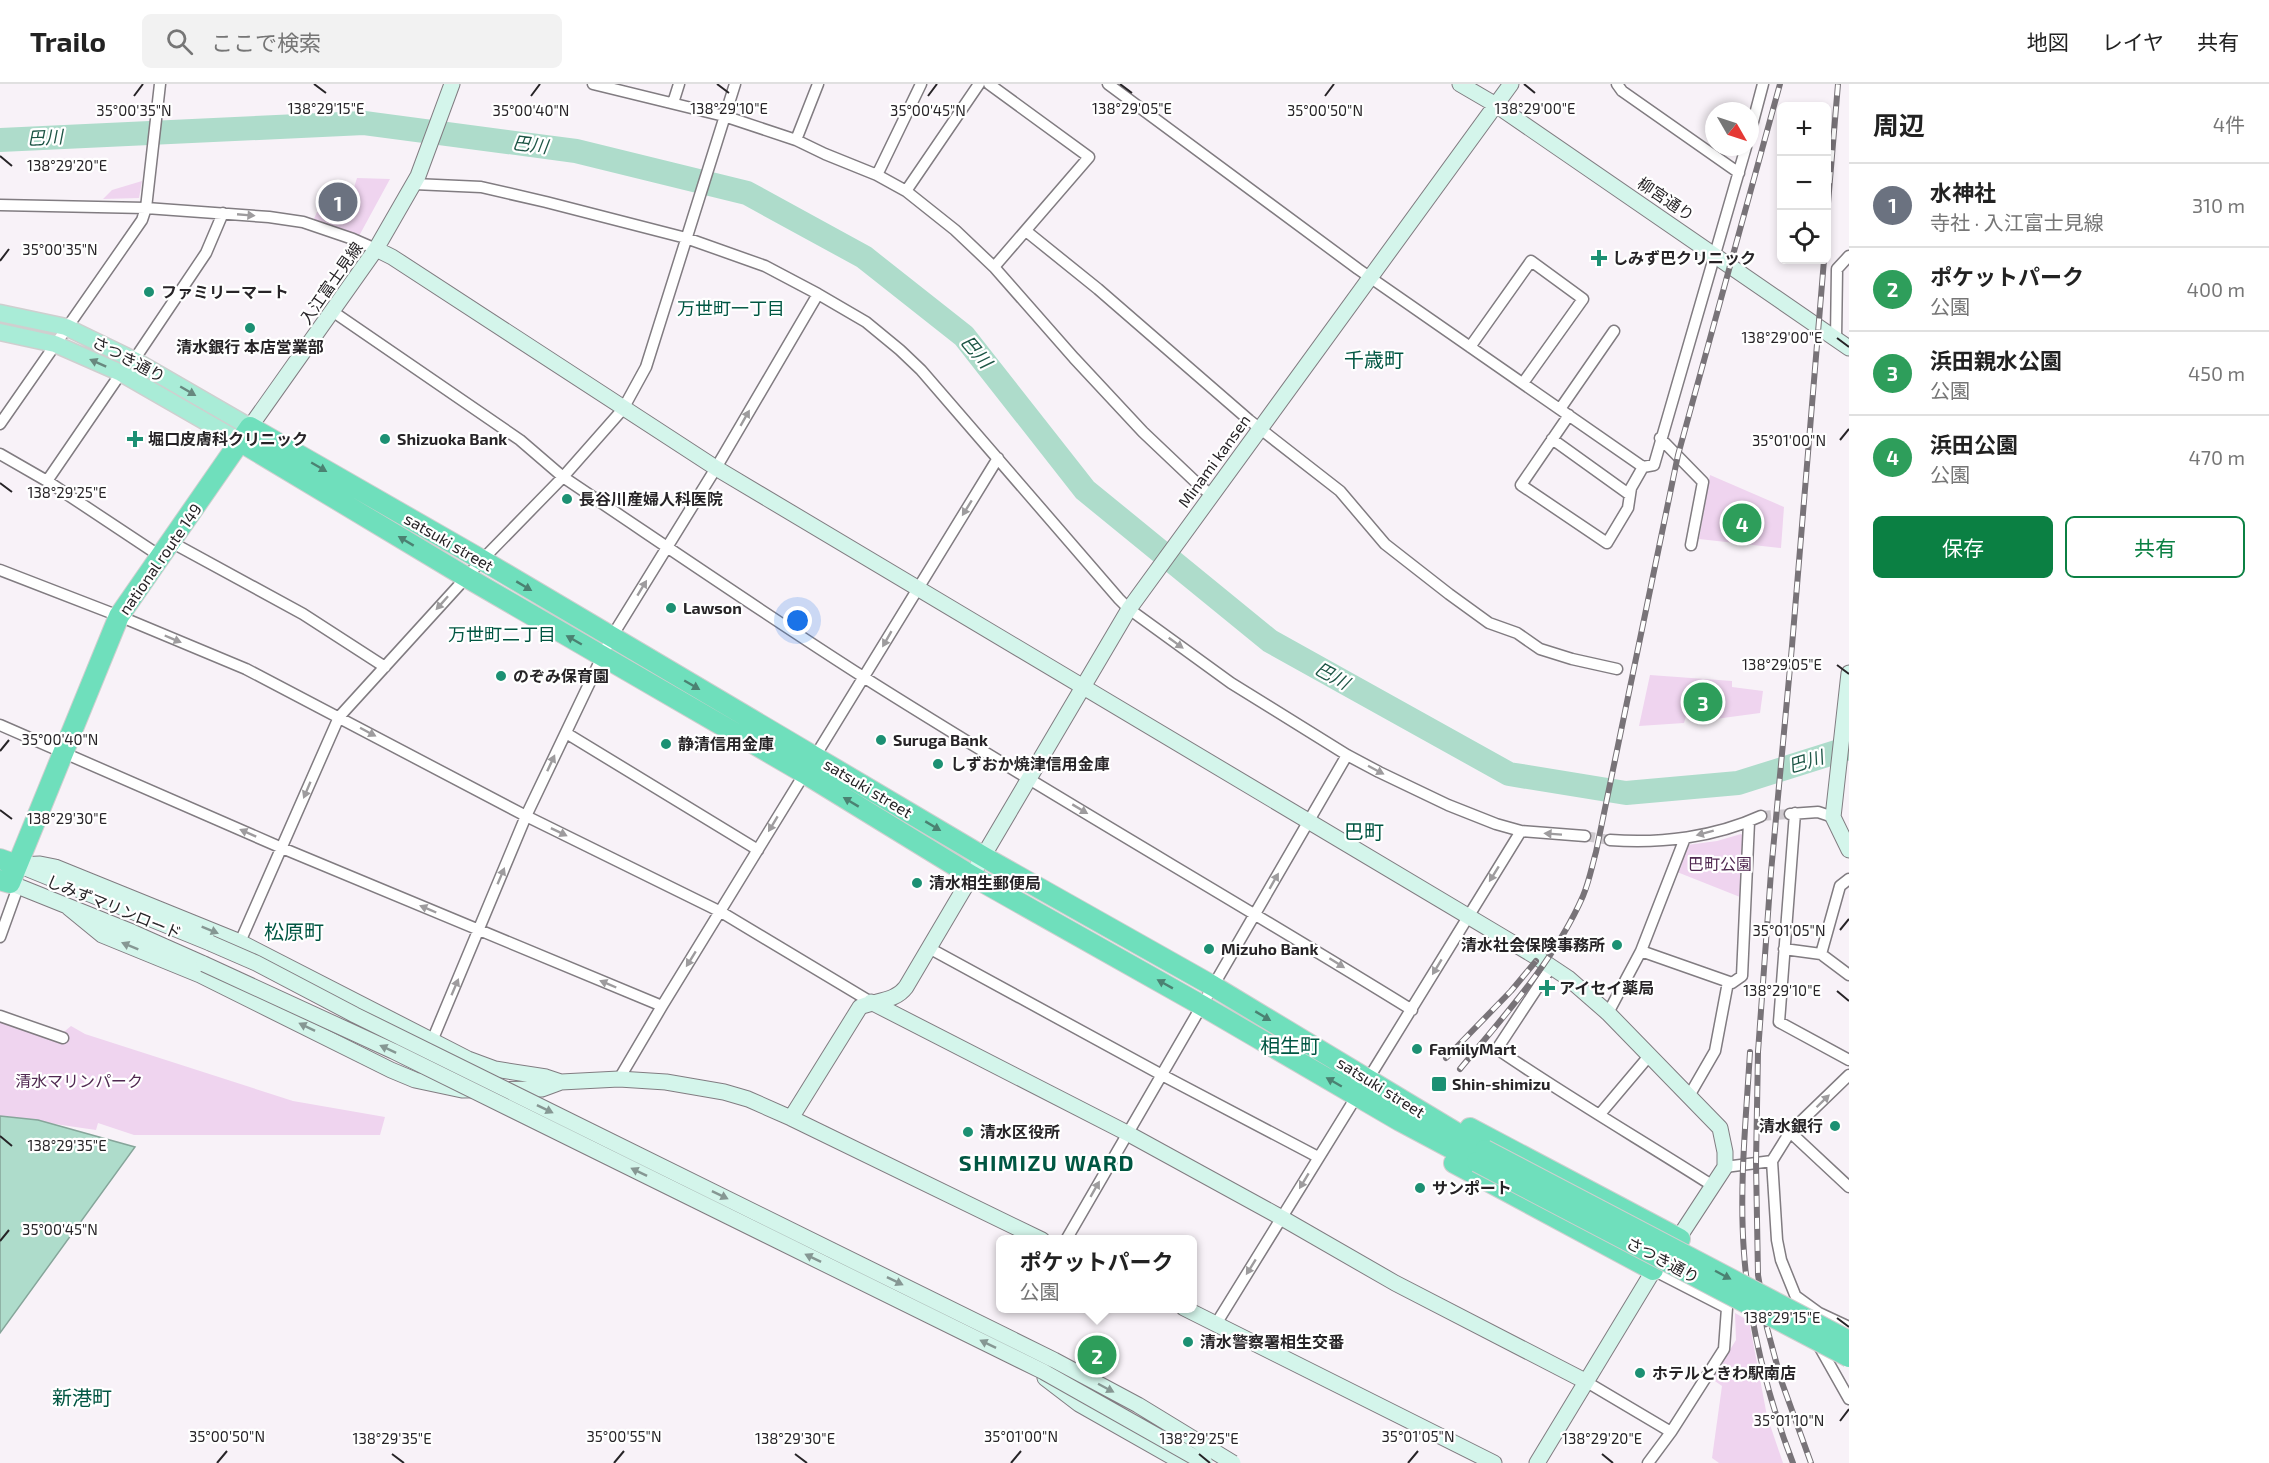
<!DOCTYPE html>
<html lang="ja">
<head>
<meta charset="utf-8">
<style>
	:root { --surface:#fff; --page:#f2f2f2; --text:#222; --muted:#767676; --line:#e0e0e0; --accent:#0b8043 }
	body { margin:0; font-family:"Exo 2","Noto Sans JP",sans-serif; background:var(--page); color:var(--text) }
	.controls { position:absolute; right:18px; top:18px; display:grid; overflow:hidden; border-radius:9px; box-shadow:0 3px 9px #0003 }
	.controls button { width:54px; height:54px; display:grid; place-items:center; padding:0; border:0; border-bottom:2px solid var(--line); background:var(--surface); color:var(--text); font:30px sans-serif }
	.compass { position:absolute; left:1705px; top:18px; width:54px; height:54px; border-radius:50%; background:var(--surface); box-shadow:0 3px 9px #0003; rotate:129deg }
	.you { position:absolute; left:798px; top:537px; width:21px; height:21px; margin:-15px; border:4px solid #fff; border-radius:50%; background:#1a73e8; box-shadow:0 0 0 9px #1a73e833 }
	.badge { display:grid; place-items:center; width:39px; height:39px; border-radius:50%; background:var(--accent); color:#fff; font-size:20px; font-weight:700 }
	.pin { position:absolute; translate:-50% -50%; border:3px solid #fff; box-shadow:0 2px 6px #0006 }
	.popup { position:absolute; left:996px; top:1151px; width:201px; height:78px; box-sizing:border-box; display:grid; place-content:center; border-radius:9px; background:var(--surface); filter:drop-shadow(0 2px 4px #0005); font-size:20px; white-space:nowrap; color:var(--muted) }
	.popup b { font-size:22px; color:var(--text) }
	.popup::after { content:''; position:absolute; left:50%; top:100%; margin-left:-12px; border:12px solid transparent; border-top-color:var(--surface) }
	.list { margin:0; padding:0; list-style:none }
	h2 { display:flex; justify-content:space-between; align-items:center; height:78px; margin:0; padding:0 24px; font-size:26px }
	h2 small { font-size:20px; font-weight:400; color:var(--muted) }
	.list li { display:grid; grid-template-columns:39px 1fr auto; gap:18px; align-items:center; box-sizing:border-box; height:84px; padding:0 24px; border-top:2px solid var(--line) }
	.list b { display:block; font-size:22px; white-space:nowrap }
	.list p { margin:0; font-size:20px; white-space:nowrap; color:var(--muted) }
	.list em { font-size:20px; font-style:normal; color:var(--muted) }
	.actions { display:flex; gap:12px; padding:18px 24px }
	.actions a { flex:1; padding:14px 0; border:2px solid var(--accent); border-radius:9px; text-align:center; font-size:21px; color:var(--accent) }
	.actions .main { background:var(--accent); color:#fff }
	.icon { flex:none; width:33px; height:33px; fill:none; stroke:currentColor; stroke-width:2; stroke-linecap:round; stroke-linejoin:round }
	.map { position:relative; flex:none; width:1849px; height:1379px; overflow:hidden }
	header { display:flex; align-items:center; gap:36px; box-sizing:border-box; height:84px; padding:0 30px; background:var(--surface); border-bottom:2px solid var(--line) }
	header strong { font-size:28px }
	nav { display:flex; gap:33px; margin-inline-start:auto; font-size:21px }
	.search { width:420px; height:54px; background:var(--page); display:flex; align-items:center; gap:15px; box-sizing:border-box; padding:0 21px; border-radius:9px; color:var(--muted); font-size:22px }
	main { display:flex }
	aside { flex:1; background:var(--surface) }
	.map>svg:first-child { display:block }
</style>
</head>
<body>
<header>
<strong>Trailo</strong>
<div class="search"><svg class="icon" aria-label="search" viewBox="0 0 24 24"><circle cx="10" cy="10" r="6"/><path d="M15 15l6 6"/></svg>ここで検索</div>
<nav><a>地図</a><a>レイヤ</a><a>共有</a></nav>
</header>
<main>
<div class="map">
<svg width="1849" height="1379" viewBox="0 0 1849 1379">
	<rect width="100%" height="100%" fill="#f8f2f8"/>
	<path fill="#efd4ef" d="M357,94L390,95L359,152L313,137L317,128L345,133Z
		M142,97L139,114L103,115L112,106Z
		M1710,391L1784,423L1781,464L1699,455Z
		M1650,591L1732,597V603L1763,607L1760,629L1708,636L1709,630L1686,632L1684,639L1639,642Z
		M1741,750L1744,753L1740,813L1677,788L1687,761L1717,757Z
		M0,937L53,957L71,942L85,950L293,1017L385,1033L380,1051H134L98,1039L96,1046L0,1032Z
		M1735,1229L1749,1237L1767,1332L1783,1379H1719L1712,1374L1722,1302L1712,1295L1736,1256Z"/>
	<path fill="#aedccb" stroke="#86a59a" stroke-width="1.5" d="M0,1032L38,1036L135,1063L0,1249Z"/>
	<g fill="none" stroke-linecap="round" stroke-linejoin="round">
		<path stroke="#aedccb" stroke-width="24" d="M0,56L364,39L576,67L747,109L864,173L964,252L1085,406L1270,557L1509,690L1626,709L1738,699L1849,664"/>
		<path stroke="#cec9ce" stroke-width="10" stroke-dasharray="10 5" stroke-linecap="butt" d="M1761,732L1789,730
			M1585,752L1610,756"/>
		<g stroke="#817c81" stroke-width="13">
			<path id="street" d="M593,0L724,32L796,56L825,70L877,91L906,107L955,146L994,183L1074,274L1143,348L1201,403L1212,411
				M989,0L1089,73L994,183
				M1108,0L1358,185L1643,383L1654,381L1746,63
				M1617,0L1622,7L1739,89
				M673,19L679,0
				M1750,49L1763,0
				M796,56L818,0
				M877,91L921,0
				M414,100L481,103L546,118L686,154L765,182L818,210L866,238L900,266L921,286L1119,515L1129,525L1231,599L1347,671L1379,688L1448,721L1496,740L1521,747L1585,752
				M906,107L979,0
				M0,121L146,124L269,133L303,138L353,155L376,165
				M1026,147L1098,205L1249,336L1340,407L1385,460L1449,510L1489,539L1517,549L1540,565L1572,575L1617,585
				M332,227L520,356L563,393C663,460 763,529 865,594C1045,708 1231,814 1412,926
				M1836,255L1837,185L1849,172
				M1470,263L1531,177L1583,215L1523,299
				M134,276L206,169L223,129
				M1560,325L1614,247
				M1569,331L1521,401L1607,459L1628,424L1631,404L1643,383
				M0,340L142,136L146,124L160,0
				M1660,354L1703,398L1691,461
				M1552,355L1630,411
				M0,370L47,397L160,472
				M47,397L121,289
				M171,458L303,530L385,583
				M0,486L119,532L246,585L526,732L721,828L871,918
				M0,641L282,764L662,922
				M566,649L758,766
				M1795,729L1779,938L1849,976
				M1790,730L1818,728L1833,733
				M1610,756C1661,760 1715,753 1761,732
				M0,853L18,803
				M240,858L339,633L482,476L563,393L623,325L646,283L735,0
				M929,864L1162,991L1318,1073
				M1784,865L1821,870L1840,802L1849,795
				M1641,867L1732,899L1742,892L1749,738
				M1821,870L1849,891
				M1551,883L1497,965C1567,1013 1641,1056 1713,1102
				M1608,929L1641,867L1685,754
				M0,932L63,954
				M432,957L526,732L611,554L716,384L818,210
				M619,995L662,922L998,374
				M1367,997L1521,747
				M1689,1012L1715,967L1728,898
				M1600,1030L1649,972
				M1790,1048L1849,1103
				M1772,1077L1777,1156L1781,1176L1804,1233
				M1772,1077L1790,1048L1849,991
				M1725,1083L1772,1077
				M1066,1156L1347,671
				M1653,1186L1727,1224L1724,1265L1671,1348
				M1797,1213L1819,1229L1849,1243
				M1216,1240L1358,1010
				M1818,1260L1849,1315
				M1585,1297L1671,1348L1648,1379"/>
		</g>
		<g stroke="#817c81" stroke-width="17">
			<path id="secondary" d="M1460,0L1496,21L1849,264
				M376,165L392,173L716,384L1538,874L1568,894L1608,929L1720,1044L1725,1068V1083L1674,1161
				M250,343L376,165L418,92L452,0
				M1849,589L1833,733L1849,766
				M17,781L40,780L55,783L240,858L468,975L495,985L546,993L561,998
				M23,783L210,859
				M10,799L132,848L204,880
				M69,824L102,851L200,891L391,986L415,996L462,1006L542,1005L561,998L619,995L666,998L724,1008L748,1015L791,1034L1042,1156
				M871,918L1127,1049L1282,1134L1395,1199L1585,1297
				M791,1034L860,923C876,916 895,918 906,903L1129,525L1511,0
				M1184,1224L1494,1379
				M1045,1294L1079,1320L1183,1379
				M1537,1379L1658,1179"/>
		</g>
		<g stroke="#cfcfcf" stroke-width="19">
			<path id="primary" d="M0,229L66,243L134,276L250,343
				M0,248L55,260L121,289L241,358"/>
		</g>
		<g stroke="#cfcfcf" stroke-width="22">
			<path id="highway" d="M241,358L466,493L804,689L972,792L1201,921L1400,1037L1477,1078
				M0,775L17,781
				M0,796L10,799L119,532L250,343L482,476L984,773L1213,902L1485,1066
				M1470,1044L1680,1155
				M1454,1079L1653,1186"/>
		</g>
		<use href="#street" stroke="#fff" stroke-width="10"/>
		<use href="#secondary" stroke="#d4f5eb" stroke-width="15"/>
		<use href="#primary" stroke="#a9ecd7" stroke-width="16"/>
		<use href="#highway" stroke="#6fdfbc" stroke-width="20"/>
		<g stroke="#787378" stroke-width="6">
			<path id="rail" d="M1826,143L1838,0
				M1750,968C1746,1035 1739,1103 1744,1169C1749,1238 1768,1315 1793,1379
				M1446,974L1511,907L1536,877
				M1460,985C1504,932 1555,876 1583,812C1589,798 1592,782 1596,768L1678,371L1780,0
				M1811,1379L1781,1296L1767,1244L1758,1191L1756,1079L1758,968L1771,788L1792,562L1824,176"/>
		</g>
		<use href="#rail" stroke="#fff" stroke-width="4" stroke-dasharray="11" stroke-linecap="butt"/>
		<g stroke="#817c81" stroke-width="17" stroke-linecap="butt">
			<path id="secondary-bridge" d="M210,859L256,879L355,931L1054,1276L1138,1321L1233,1379
				M204,880L393,967L1044,1288L1205,1379"/>
		</g>
		<g stroke="#cfcfcf" stroke-width="22" stroke-linecap="butt">
			<path id="highway-bridge" d="M1485,1066L1849,1257
				M1477,1078L1849,1273"/>
		</g>
		<use href="#secondary-bridge" stroke="#d4f5eb" stroke-width="15"/>
		<use href="#highway-bridge" stroke="#6fdfbc" stroke-width="20"/>
	</g>
	<defs><path id="oneway-solid" d="M-6-.8H1V-3.2L6.5 0L1 3.2V.8H-6Z" transform="scale(1.5)"/></defs>
	<g fill="#9e9c9e">
		<use href="#oneway-solid" transform="translate(246 131) rotate(5)"/>
		<use href="#oneway-solid" transform="translate(745 334) rotate(-60)"/>
		<use href="#oneway-solid" transform="translate(967 424) rotate(122)"/>
		<use href="#oneway-solid" transform="translate(642 504) rotate(-59)"/>
		<use href="#oneway-solid" transform="translate(442 519) rotate(132)"/>
		<use href="#oneway-solid" transform="translate(173 555) rotate(23)"/>
		<use href="#oneway-solid" transform="translate(887 555) rotate(120)"/>
		<use href="#oneway-solid" transform="translate(1176 559) rotate(36)"/>
		<use href="#oneway-solid" transform="translate(368 648) rotate(28)"/>
		<use href="#oneway-solid" transform="translate(551 679) rotate(-65)"/>
		<use href="#oneway-solid" transform="translate(1376 686) rotate(28)"/>
		<use href="#oneway-solid" transform="translate(307 706) rotate(113)"/>
		<use href="#oneway-solid" transform="translate(1080 725) rotate(31)"/>
		<use href="#oneway-solid" transform="translate(773 740) rotate(121)"/>
		<use href="#oneway-solid" transform="translate(559 748) rotate(26)"/>
		<use href="#oneway-solid" transform="translate(248 749) rotate(-156)"/>
		<use href="#oneway-solid" transform="translate(1705 749) rotate(165)"/>
		<use href="#oneway-solid" transform="translate(1553 750) rotate(-176)"/>
		<use href="#oneway-solid" transform="translate(1494 790) rotate(122)"/>
		<use href="#oneway-solid" transform="translate(501 792) rotate(-67)"/>
		<use href="#oneway-solid" transform="translate(1274 797) rotate(-60)"/>
		<use href="#oneway-solid" transform="translate(428 825) rotate(-157)"/>
		<use href="#oneway-solid" transform="translate(691 875) rotate(122)"/>
		<use href="#oneway-solid" transform="translate(1337 879) rotate(32)"/>
		<use href="#oneway-solid" transform="translate(1437 883) rotate(121)"/>
		<use href="#oneway-solid" transform="translate(608 900) rotate(-157)"/>
		<use href="#oneway-solid" transform="translate(455 903) rotate(-67)"/>
		<use href="#oneway-solid" transform="translate(1823 1017) rotate(-44)"/>
		<use href="#oneway-solid" transform="translate(1304 1097) rotate(121)"/>
		<use href="#oneway-solid" transform="translate(1095 1105) rotate(-60)"/>
		<use href="#oneway-solid" transform="translate(1251 1183) rotate(122)"/>
	</g>
	<g fill="#68887f">
		<use href="#oneway-solid" transform="translate(98 279) rotate(-156)"/>
		<use href="#oneway-solid" transform="translate(188 307) rotate(30)"/>
	</g>
	<g fill="#4b8272">
		<use href="#oneway-solid" transform="translate(319 383) rotate(30)"/>
		<use href="#oneway-solid" transform="translate(406 457) rotate(-149)"/>
		<use href="#oneway-solid" transform="translate(524 502) rotate(31)"/>
		<use href="#oneway-solid" transform="translate(574 556) rotate(-150)"/>
		<use href="#oneway-solid" transform="translate(692 601) rotate(30)"/>
		<use href="#oneway-solid" transform="translate(851 718) rotate(-149)"/>
		<use href="#oneway-solid" transform="translate(933 742) rotate(31)"/>
		<use href="#oneway-solid" transform="translate(1165 900) rotate(-151)"/>
		<use href="#oneway-solid" transform="translate(1263 932) rotate(31)"/>
		<use href="#oneway-solid" transform="translate(1334 998) rotate(-150)"/>
		<use href="#oneway-solid" transform="translate(1723 1191) rotate(28)"/>
	</g>
	<g fill="#869793">
		<use href="#oneway-solid" transform="translate(210 846) rotate(22)"/>
		<use href="#oneway-solid" transform="translate(130 862) rotate(-158)"/>
		<use href="#oneway-solid" transform="translate(307 943) rotate(-154)"/>
		<use href="#oneway-solid" transform="translate(388 965) rotate(-155)"/>
		<use href="#oneway-solid" transform="translate(545 1025) rotate(26)"/>
		<use href="#oneway-solid" transform="translate(639 1088) rotate(-154)"/>
		<use href="#oneway-solid" transform="translate(720 1111) rotate(26)"/>
		<use href="#oneway-solid" transform="translate(813 1174) rotate(-154)"/>
		<use href="#oneway-solid" transform="translate(895 1197) rotate(26)"/>
		<use href="#oneway-solid" transform="translate(988 1260) rotate(-154)"/>
		<use href="#oneway-solid" transform="translate(1106 1304) rotate(28)"/>
	</g>
	<path fill="none" stroke="#272427" stroke-width="2" d="M314,0L326,9M717,0L729,9M1120,0L1132,9M1524,0L1535,9M134,12L143,0M531,12L540,0M928,12L937,0M1325,12L1334,0M0,72L12,82M0,177L9,165M1837,254L1849,263M1840,356L1849,345M0,399L12,408M1837,581L1849,590M0,667L9,656M0,726L12,735M1840,846L1849,835M1837,907L1849,917M0,1052L12,1062M0,1157L9,1146M1837,1234L1849,1243M1840,1337L1849,1325M392,1370L404,1379M795,1370L807,1379M1199,1370L1210,1379M1602,1370L1613,1379M217,1379L227,1367M614,1379L624,1367M1011,1379L1021,1367M1408,1379L1418,1367"/>
	<g fill="#1c9073" stroke="#fff" stroke-width="2">
		<path d="M1596 165h6v6h6v6h-6v6h-6v-6h-6v-6h6z"/>
		<circle cx="149" cy="208" r="6"/>
		<circle cx="250" cy="244" r="6"/>
		<path d="M132 346h6v6h6v6h-6v6h-6v-6h-6v-6h6z"/>
		<circle cx="385" cy="355" r="6"/>
		<circle cx="567" cy="415" r="6"/>
		<circle cx="671" cy="524" r="6"/>
		<circle cx="501" cy="592" r="6"/>
		<circle cx="881" cy="656" r="6"/>
		<circle cx="666" cy="660" r="6"/>
		<circle cx="938" cy="680" r="6"/>
		<circle cx="917" cy="799" r="6"/>
		<circle cx="1617" cy="861" r="6"/>
		<circle cx="1209" cy="865" r="6"/>
		<path d="M1544 895h6v6h6v6h-6v6h-6v-6h-6v-6h6z"/>
		<circle cx="1417" cy="965" r="6"/>
		<rect x="1431" y="992" width="16" height="16" rx="3"/>
		<circle cx="1835" cy="1042" r="6"/>
		<circle cx="968" cy="1048" r="6"/>
		<circle cx="1420" cy="1104" r="6"/>
		<circle cx="1188" cy="1258" r="6"/>
		<circle cx="1640" cy="1289" r="6"/>
	</g>
	<g text-anchor="middle" stroke-width="4.5" stroke-linejoin="round" paint-order="stroke">
		<g font-size="16" fill="#272427" stroke="#fff">
			<text transform="translate(1666 115) rotate(34)" y="6">柳宮通り</text>
			<text transform="translate(331 199) rotate(-55)" y="6">入江富士見線</text>
			<text transform="translate(129 275) rotate(28)" y="6">さつき通り</text>
			<text transform="translate(1214 377) rotate(-54)" y="6">Minami kansen</text>
			<text transform="translate(449 458) rotate(30)" y="6">satsuki street</text>
			<text transform="translate(160 475) rotate(-55)" y="6">national route 149</text>
			<text transform="translate(868 704) rotate(31)" y="6">satsuki street</text>
			<text transform="translate(114 823) rotate(22)" y="6">しみずマリンロード</text>
			<text transform="translate(1381 1003) rotate(32)" y="6">satsuki street</text>
			<text transform="translate(1663 1176) rotate(28)" y="6">さつき通り</text>
		</g>
		<g font-size="16" font-weight="bold" fill="#272427" stroke="#fff" text-anchor="start">
			<text x="1612" y="180">しみず巴クリニック</text>
			<text x="161" y="214">ファミリーマート</text>
			<text x="250" y="269" text-anchor="middle">清水銀行 本店営業部</text>
			<text x="148" y="361">堀口皮膚科クリニック</text>
			<text x="397" y="361">Shizuoka Bank</text>
			<text x="579" y="421">長谷川産婦人科医院</text>
			<text x="683" y="530">Lawson</text>
			<text x="513" y="598">のぞみ保育園</text>
			<text x="893" y="662">Suruga Bank</text>
			<text x="678" y="666">静清信用金庫</text>
			<text x="950" y="686">しずおか焼津信用金庫</text>
			<text x="929" y="805">清水相生郵便局</text>
			<text x="1605" y="867" text-anchor="end">清水社会保険事務所</text>
			<text x="1221" y="871">Mizuho Bank</text>
			<text x="1559" y="910">アイセイ薬局</text>
			<text x="1429" y="971">FamilyMart</text>
			<text x="1452" y="1006">Shin-shimizu</text>
			<text x="1823" y="1048" text-anchor="end">清水銀行</text>
			<text x="980" y="1054">清水区役所</text>
			<text x="1432" y="1110">サンポート</text>
			<text x="1200" y="1264">清水警察署相生交番</text>
			<text x="1652" y="1295">ホテルときわ駅南店</text>
		</g>
		<g font-size="16" fill="#502951" stroke="#fff">
			<text x="1720" y="786">巴町公園</text>
			<text x="79" y="1003">清水マリンパーク</text>
		</g>
		<g font-size="18" font-style="italic" fill="#1d5646" stroke="#fff">
			<text transform="translate(45 54) rotate(-3)" y="6">巴川</text>
			<text transform="translate(530 61) rotate(7)" y="6">巴川</text>
			<text transform="translate(976 268) rotate(50)" y="6">巴川</text>
			<text transform="translate(1332 592) rotate(29)" y="6">巴川</text>
			<text transform="translate(1806 678) rotate(-17)" y="6">巴川</text>
		</g>
		<g font-size="18" fill="#005642" stroke="#fff">
			<text x="731" y="231">万世町一丁目</text>
			<text x="502" y="557">万世町二丁目</text>
		</g>
		<g font-size="20" fill="#005642" stroke="#fff">
			<text x="1374" y="283">千歳町</text>
			<text x="1364" y="755">巴町</text>
			<text x="294" y="855">松原町</text>
			<text x="1290" y="969">相生町</text>
			<text x="82" y="1321">新港町</text>
		</g>
		<g font-size="22" font-weight="bold" letter-spacing="1.5" fill="#005642" stroke="#fff">
			<text x="1047" y="1087">SHIMIZU WARD</text>
		</g>
	</g>
	<g font-size="15" text-anchor="middle" fill="#272427" stroke="#fff" stroke-width="4.5" stroke-linejoin="round" paint-order="stroke">
		<text x="326" y="30">138°29'15"E</text>
		<text x="729" y="30">138°29'10"E</text>
		<text x="1132" y="30">138°29'05"E</text>
		<text x="1535" y="30">138°29'00"E</text>
		<text x="134" y="32">35°00'35"N</text>
		<text x="531" y="32">35°00'40"N</text>
		<text x="928" y="32">35°00'45"N</text>
		<text x="1325" y="32">35°00'50"N</text>
		<text x="67" y="87">138°29'20"E</text>
		<text x="60" y="171">35°00'35"N</text>
		<text x="1782" y="259">138°29'00"E</text>
		<text x="1789" y="362">35°01'00"N</text>
		<text x="67" y="414">138°29'25"E</text>
		<text x="1782" y="586">138°29'05"E</text>
		<text x="60" y="661">35°00'40"N</text>
		<text x="67" y="740">138°29'30"E</text>
		<text x="1789" y="852">35°01'05"N</text>
		<text x="1782" y="912">138°29'10"E</text>
		<text x="67" y="1067">138°29'35"E</text>
		<text x="60" y="1151">35°00'45"N</text>
		<text x="1782" y="1239">138°29'15"E</text>
		<text x="1789" y="1342">35°01'10"N</text>
		<text x="227" y="1358">35°00'50"N</text>
		<text x="624" y="1358">35°00'55"N</text>
		<text x="1021" y="1358">35°01'00"N</text>
		<text x="1418" y="1358">35°01'05"N</text>
		<text x="392" y="1360">138°29'35"E</text>
		<text x="795" y="1360">138°29'30"E</text>
		<text x="1199" y="1360">138°29'25"E</text>
		<text x="1602" y="1360">138°29'20"E</text>
	</g>
</svg>
<div class="controls">
<button>+</button>
<button>−</button>
<button><svg class="icon" aria-label="locate" viewBox="0 0 24 24"><circle cx="12" cy="12" r="6"/><path d="M12 2v4M12 18v4M2 12h4M18 12h4"/></svg></button>
</div>
<svg class="compass" viewBox="-18 -18 36 36"><path d="M0-13l5 13h-10z" fill="#e53935"/><path d="M0 13l5-13h-10z" fill="#767676"/></svg>
<div class="you"></div>
<div class="pin badge" style="left:338px;top:118px;background:#6b7280">1</div>
<div class="pin badge" style="left:1097px;top:1271px;background:#2e9e5b">2</div>
<div class="popup"><b>ポケットパーク</b>公園</div>
<div class="pin badge" style="left:1703px;top:618px;background:#2e9e5b">3</div>
<div class="pin badge" style="left:1742px;top:439px;background:#2e9e5b">4</div>
</div>
<aside>
<h2>周辺<small>4件</small></h2>
<ul class="list">
<li><span class="badge" style="background:#6b7280">1</span><div><b>水神社</b><p>寺社 · 入江富士見線</p></div><em>310 m</em></li>
<li><span class="badge" style="background:#2e9e5b">2</span><div><b>ポケットパーク</b><p>公園</p></div><em>400 m</em></li>
<li><span class="badge" style="background:#2e9e5b">3</span><div><b>浜田親水公園</b><p>公園</p></div><em>450 m</em></li>
<li><span class="badge" style="background:#2e9e5b">4</span><div><b>浜田公園</b><p>公園</p></div><em>470 m</em></li>
</ul>
<div class="actions"><a class="main">保存</a><a>共有</a></div>
</aside>
</main>
</body>
</html>
